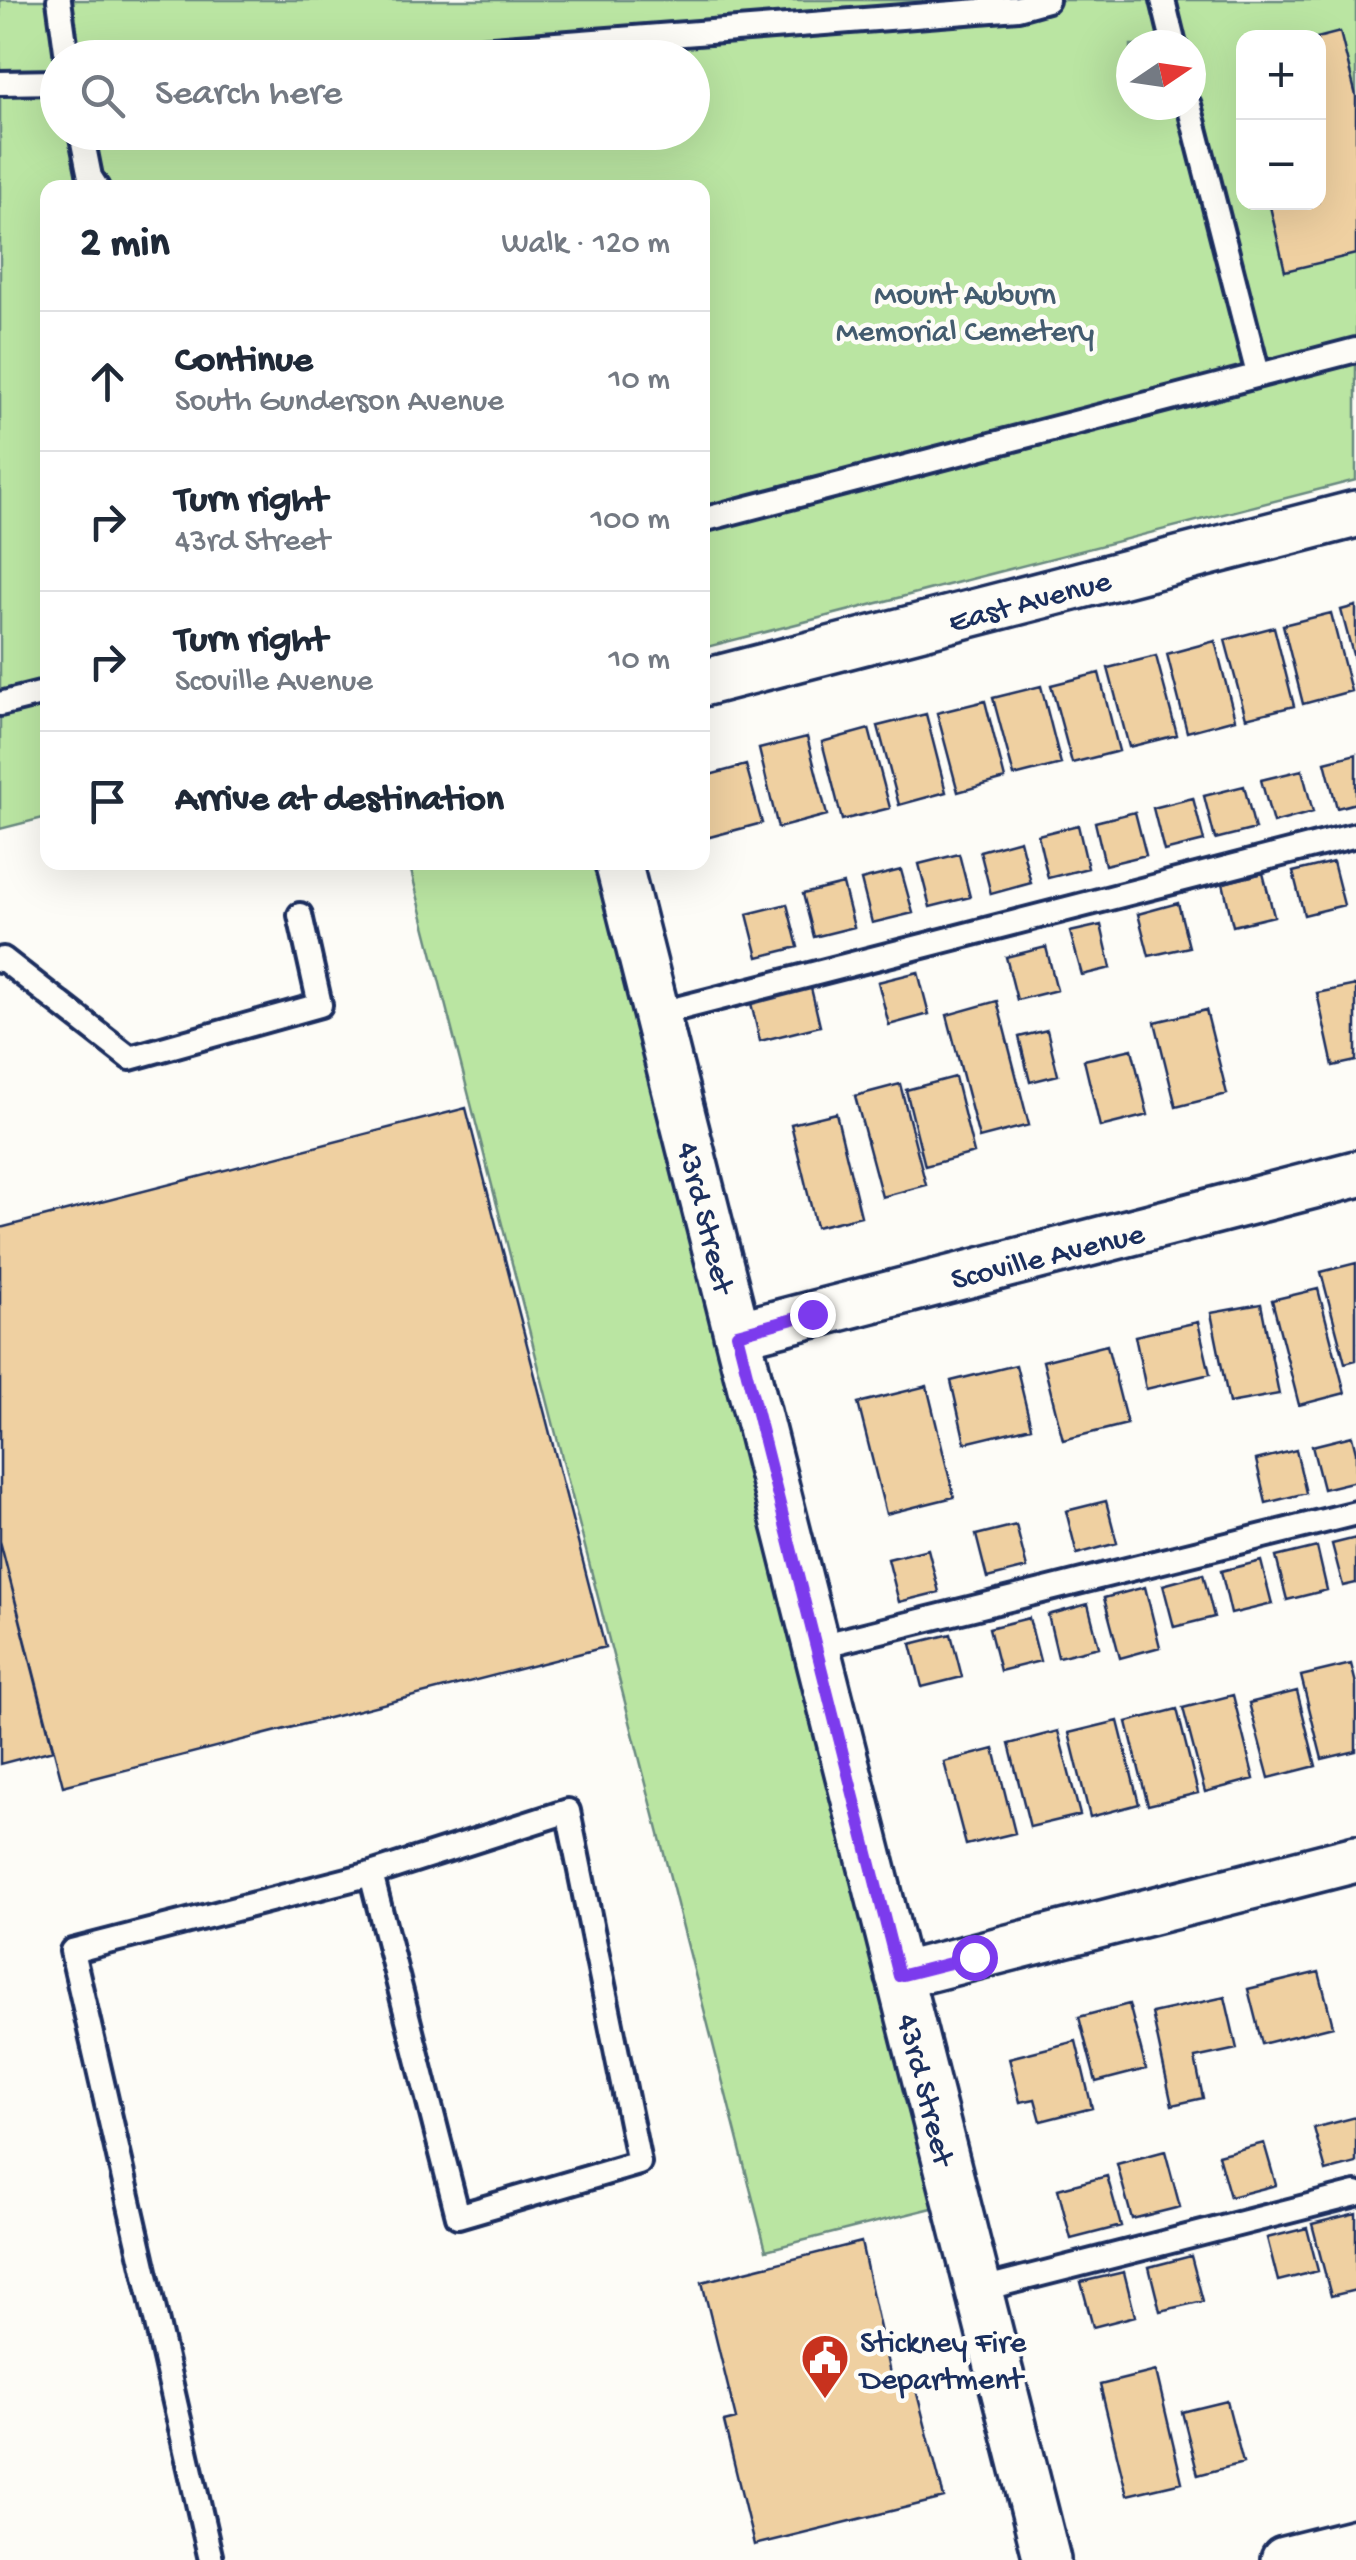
<!DOCTYPE html>
<html lang="en">
<head>
<meta charset="utf-8">
<style>
	:root { --surface:#fff; --page:#f6f6f7; --text:#1f2937; --muted:#747a83; --line:#e0e1e3 }
	body { margin:0; font-family:"Gochi Hand",sans-serif; background:var(--page); color:var(--text) }
	.controls { position:absolute; right:30px; top:30px; display:grid; overflow:hidden; border-radius:20px; box-shadow:0 10px 40px #0002 }
	.controls button { width:90px; height:90px; display:grid; place-items:center; padding:0; border:0; border-bottom:2px solid var(--line); background:var(--surface); color:var(--text); font:50px sans-serif }
	.compass { position:absolute; left:1116px; top:30px; width:90px; height:90px; border-radius:50%; background:var(--surface); box-shadow:0 10px 40px #0002; rotate:77deg }
	.stop { position:absolute; width:30px; height:30px; margin:-22px; border:8px solid #7c3aed; border-radius:50%; background:#fff }
	.stop.end { background:#7c3aed; border-color:#fff; box-shadow:0 2px 10px #0008 }
	.list { margin:0; padding:0; list-style:none }
	h2 { display:flex; justify-content:space-between; align-items:center; height:130px; margin:0; padding:0 40px; font-size:42px }
	h2 small { font-size:32px; font-weight:400; color:var(--muted) }
	.list li { display:grid; grid-template-columns:65px 1fr auto; gap:30px; align-items:center; box-sizing:border-box; height:140px; padding:0 40px; border-top:2px solid var(--line) }
	.list b { display:block; font-size:38px; white-space:nowrap }
	.list p { margin:0; font-size:32px; white-space:nowrap; color:var(--muted) }
	.list em { font-size:32px; font-style:normal; color:var(--muted) }
	.icon { flex:none; width:55px; height:55px; fill:none; stroke:currentColor; stroke-width:2; stroke-linecap:round; stroke-linejoin:round }
	.map { position:relative; flex:none; width:1356px; height:2560px; overflow:hidden }
	.search { position:absolute; background:var(--surface); box-shadow:0 10px 40px #0002; left:40px; top:40px; width:670px; height:110px; display:flex; align-items:center; gap:25px; box-sizing:border-box; padding:0 35px; border-radius:55px; color:var(--muted); font-size:38px }
	.panel { position:absolute; background:var(--surface); box-shadow:0 10px 40px #0002; left:40px; top:180px; width:670px; height:690px; border-radius:20px }
	.map>svg:first-child { display:block }
</style>
</head>
<body>
<div class="map">
<svg width="1356" height="2560" viewBox="0 0 1356 2560">
	<rect width="100%" height="100%" fill="#fdfcf7"/>
	<filter id="ink" filterUnits="userSpaceOnUse"><feTurbulence type="fractalNoise" baseFrequency=".01" numOctaves="2"/><feDisplacementMap in="SourceGraphic" scale="20" xChannelSelector="R" yChannelSelector="G"/><feConvolveMatrix kernelMatrix="1 2 1 2 8 2 1 2 1" color-interpolation-filters="sRGB"/></filter>
	<g filter="url(#ink)">
		<path fill="#bae5a2" stroke="#6a8a80" stroke-width="2.5" fill-rule="evenodd" d="M0,0H1356V480L703,648L702,188H48L47,817L0,829ZM1244,38H1318V202H1244ZM1131,45H1191V105H1131ZM58,58H692V132H58Z
			M409,863H597L936,2207L766,2250Z"/>
		<path fill="#efd0a1" stroke="#1b2f5e" stroke-width="2.5" d="M1340,32L1356,96V254L1285,271L1269,202H1318L1317,38Z
			M1356,606V666L1341,610Z
			M1331,613L1351,691L1303,704L1283,625Z
			M1274,627L1294,706L1246,718L1225,640Z
			M1215,641L1235,719L1187,732L1167,654Z
			M1156,656L1177,735L1129,747L1108,668Z
			M1099,673L1119,751L1072,763L1051,685Z
			M1041,686L1061,764L1014,776L993,698Z
			M985,701L1005,779L958,792L937,713Z
			M926,714L946,792L899,805L878,726Z
			M869,729L890,808L842,820L822,742Z
			M807,737L827,815L778,828L759,749Z
			M1356,754V803L1337,808L1325,762Z
			M746,765L762,823L702,839V777Z
			M1302,770L1313,812L1273,823L1261,780Z
			M1244,786L1255,829L1215,839L1204,796Z
			M1193,798L1204,841L1164,851L1153,808Z
			M1135,812L1146,855L1105,865L1095,822Z
			M1078,825L1088,868L1048,878L1038,835Z
			M1020,840L1031,883L991,894L980,851Z
			M959,854L970,897L930,907L919,864Z
			M1333,862L1344,905L1304,915L1293,872Z
			M901,870L913,913L872,923L861,880Z
			M1263,873L1274,916L1233,926L1223,883Z
			M843,884L854,927L814,937L803,894Z
			M1178,903L1189,947L1149,956L1138,914Z
			M787,904L798,947L758,957L747,914Z
			M1101,925L1111,968L1082,975L1070,932Z
			M1046,947L1057,990L1017,1000L1006,957Z
			M918,972L929,1014L889,1025L878,982Z
			M1356,985V1061L1333,1066L1317,993Z
			M811,988L820,1026L760,1041L751,1003Z
			M997,1001L1029,1125L979,1138L947,1015Z
			M1206,1010L1227,1094L1176,1107L1155,1022Z
			M1047,1030L1058,1075L1030,1082L1019,1037Z
			M1132,1049L1148,1115L1100,1127L1084,1060Z
			M955,1077L974,1153L925,1166L906,1090Z
			M900,1084L926,1185L882,1197L855,1096Z
			M466,1108L605,1647L63,1786L0,1541V1228Z
			M836,1113L861,1216L816,1227L791,1124Z
			M1356,1263V1360L1345,1363L1321,1272Z
			M1318,1289L1345,1393L1299,1405L1272,1300Z
			M1261,1304L1279,1394L1229,1403L1211,1313Z
			M1198,1322L1210,1374L1146,1389L1135,1336Z
			M1107,1345L1127,1424L1063,1440L1043,1361Z
			M1016,1365L1031,1427L965,1443L951,1381Z
			M927,1386L954,1497L886,1514L858,1403Z
			M1352,1436L1356,1452V1481L1323,1489L1312,1446Z
			M1296,1450L1306,1493L1266,1503L1256,1460Z
			M1106,1501L1117,1543L1077,1554L1066,1511Z
			M1016,1525L1027,1568L987,1578L976,1535Z
			M1356,1538V1583L1343,1586L1332,1544Z
			M0,1541L53,1750L0,1764Z
			M1317,1547L1327,1590L1287,1600L1276,1557Z
			M928,1549L939,1592L899,1602L888,1559Z
			M1261,1561L1272,1604L1231,1614L1221,1571Z
			M1203,1574L1214,1617L1174,1627L1163,1585Z
			M1145,1587L1160,1647L1120,1658L1104,1598Z
			M1088,1604L1099,1647L1058,1657L1048,1615Z
			M1029,1618L1040,1661L1000,1671L989,1628Z
			M951,1634L962,1677L922,1687L911,1644Z
			M1351,1664L1356,1684V1751L1322,1759L1301,1676Z
			M1297,1691L1316,1766L1269,1778L1249,1703Z
			M1233,1695L1254,1779L1205,1792L1183,1708Z
			M1177,1709L1198,1793L1148,1805L1127,1722Z
			M1118,1721L1139,1804L1090,1817L1069,1733Z
			M1058,1731L1080,1815L1030,1827L1009,1744Z
			M994,1749L1015,1833L966,1845L944,1762Z
			M1319,1972L1333,2026L1262,2044L1248,1989Z
			M1225,1997L1237,2049L1195,2058L1203,2098L1172,2105L1152,2013Z
			M1129,2004L1146,2069L1096,2082L1079,2017Z
			M1076,2041L1092,2108L1041,2121L1035,2099L1020,2102L1009,2058Z
			M1356,2117V2163L1326,2171L1314,2128Z
			M1264,2143L1276,2185L1230,2197L1218,2155Z
			M1165,2151L1180,2207L1132,2219L1117,2164Z
			M1107,2176L1121,2226L1071,2239L1058,2189Z
			M1356,2213V2290L1331,2296L1312,2224Z
			M1307,2228L1318,2271L1278,2281L1267,2238Z
			M861,2242L892,2383L913,2378L944,2498L754,2545L724,2422L736,2419L702,2282Z
			M1191,2256L1203,2301L1160,2311L1149,2267Z
			M1124,2272L1135,2316L1093,2327L1081,2282Z
			M1156,2371L1182,2482L1127,2495L1100,2385Z
			M1227,2401L1243,2463L1198,2475L1182,2412Z"/>
		<g fill="none" stroke-linecap="round" stroke-linejoin="round">
			<g stroke="#1b2f5e" stroke-width="30">
				<path id="service" d="M59,0L67,58
					M1163,0L1174,45
					M376,58L1018,8L1047,0
					M0,83L58,82
					M1189,105L1258,374
					M81,132L90,177L97,188
					M702,520L1356,350
					M0,704L48,692
					M0,960L3,959L130,1058L320,1005L300,915
					M657,1014L1356,835
					M816,1647L1356,1513
					M978,2290L1356,2194
					M211,2560L72,1951L371,1874L568,1811L639,2163L458,2216L371,1874"/>
			</g>
			<g stroke="#1b2f5e" stroke-width="52">
				<path id="minor" d="M702,683L1356,514
					M618,862L1047,2560
					M737,1334L1356,1174
					M899,1976L1356,1859
					M1284,2560L1356,2542"/>
			</g>
			<use href="#service" stroke="#fdfcf7" stroke-width="22"/>
			<use href="#minor" stroke="#fdfcf7" stroke-width="45"/>
		</g>
	</g>
	<g fill="none" stroke-linecap="round" stroke-linejoin="round" filter="url(#ink)">
		<path stroke="#7c3aed" stroke-width="12" d="M812,1314L737,1334L899,1976L974,1957"/>
	</g>
	<defs>
		<g id="civic-pin" transform="scale(2.5)"><path d="M0 17L-7.5 6A9.5 9.5 0 1 1 7.5 6Z" fill="#c8321e" stroke="#fdfcf7"/><path d="M-.6-6.5H3V-4.5H.6V-3L4-1V1h2V6H-6V1h2V-1L-.6-3ZM-1.2 2.5V6h2.4V2.5Z" fill="#fff"/></g>
	</defs>
	<g fill-rule="evenodd">
		<use href="#civic-pin" x="825" y="2358"/>
	</g>
	<g text-anchor="middle" stroke-width="9" stroke-linejoin="round" paint-order="stroke">
		<g font-size="32" fill="#435c6f" stroke="#fdfcf7">
			<text x="965" y="303">Mount Auburn<tspan x="965" dy="37">Memorial Cemetery</tspan></text>
		</g>
		<g font-size="32" fill="#1b2f5e" stroke="#fdfcf7">
			<text transform="translate(1029 599) rotate(-15)" y="11">East Avenue</text>
			<text transform="translate(708 1217) rotate(76)" y="11">43rd Street</text>
			<text transform="translate(1047 1254) rotate(-14)" y="11">Scoville Avenue</text>
			<text transform="translate(928 2089) rotate(76)" y="11">43rd Street</text>
		</g>
		<g font-size="32" fill="#1b2f5e" stroke="#fdfcf7" text-anchor="start">
			<text x="860" y="2351">Stickney Fire<tspan x="860" dy="37">Department</tspan></text>
		</g>
	</g>
</svg>
<div class="controls">
<button>+</button>
<button>−</button>
</div>
<svg class="compass" viewBox="-18 -18 36 36"><path d="M0-13l5 13h-10z" fill="#e53935"/><path d="M0 13l5-13h-10z" fill="#747a83"/></svg>
<div class="stop" style="left:974px;top:1957px"></div>
<div class="stop end" style="left:812px;top:1314px"></div>
<div class="search"><svg class="icon" aria-label="search" viewBox="0 0 24 24"><circle cx="10" cy="10" r="6"/><path d="M15 15l6 6"/></svg>Search here</div>
<section class="panel">
<h2>2 min<small>Walk · 120 m</small></h2>
<ul class="list">
<li><svg class="icon" aria-label="ahead" viewBox="0 0 24 24"><path d="M12 20V5M6 11l6-6 6 6"/></svg><div><b>Continue</b><p>South Gunderson Avenue</p></div><em>10 m</em></li>
<li><svg class="icon" aria-label="right" viewBox="0 0 24 24"><path d="M7 20v-9h11M14 6l5 5-5 5"/></svg><div><b>Turn right</b><p>43rd Street</p></div><em>100 m</em></li>
<li><svg class="icon" aria-label="right" viewBox="0 0 24 24"><path d="M7 20v-9h11M14 6l5 5-5 5"/></svg><div><b>Turn right</b><p>Scoville Avenue</p></div><em>10 m</em></li>
<li><svg class="icon" aria-label="arrive" viewBox="0 0 24 24"><path d="M6 21V4h12l-3 4 3 4H6"/></svg><div><b>Arrive at destination</b></div></li>
</ul>
</section>
</div>
</body>
</html>
